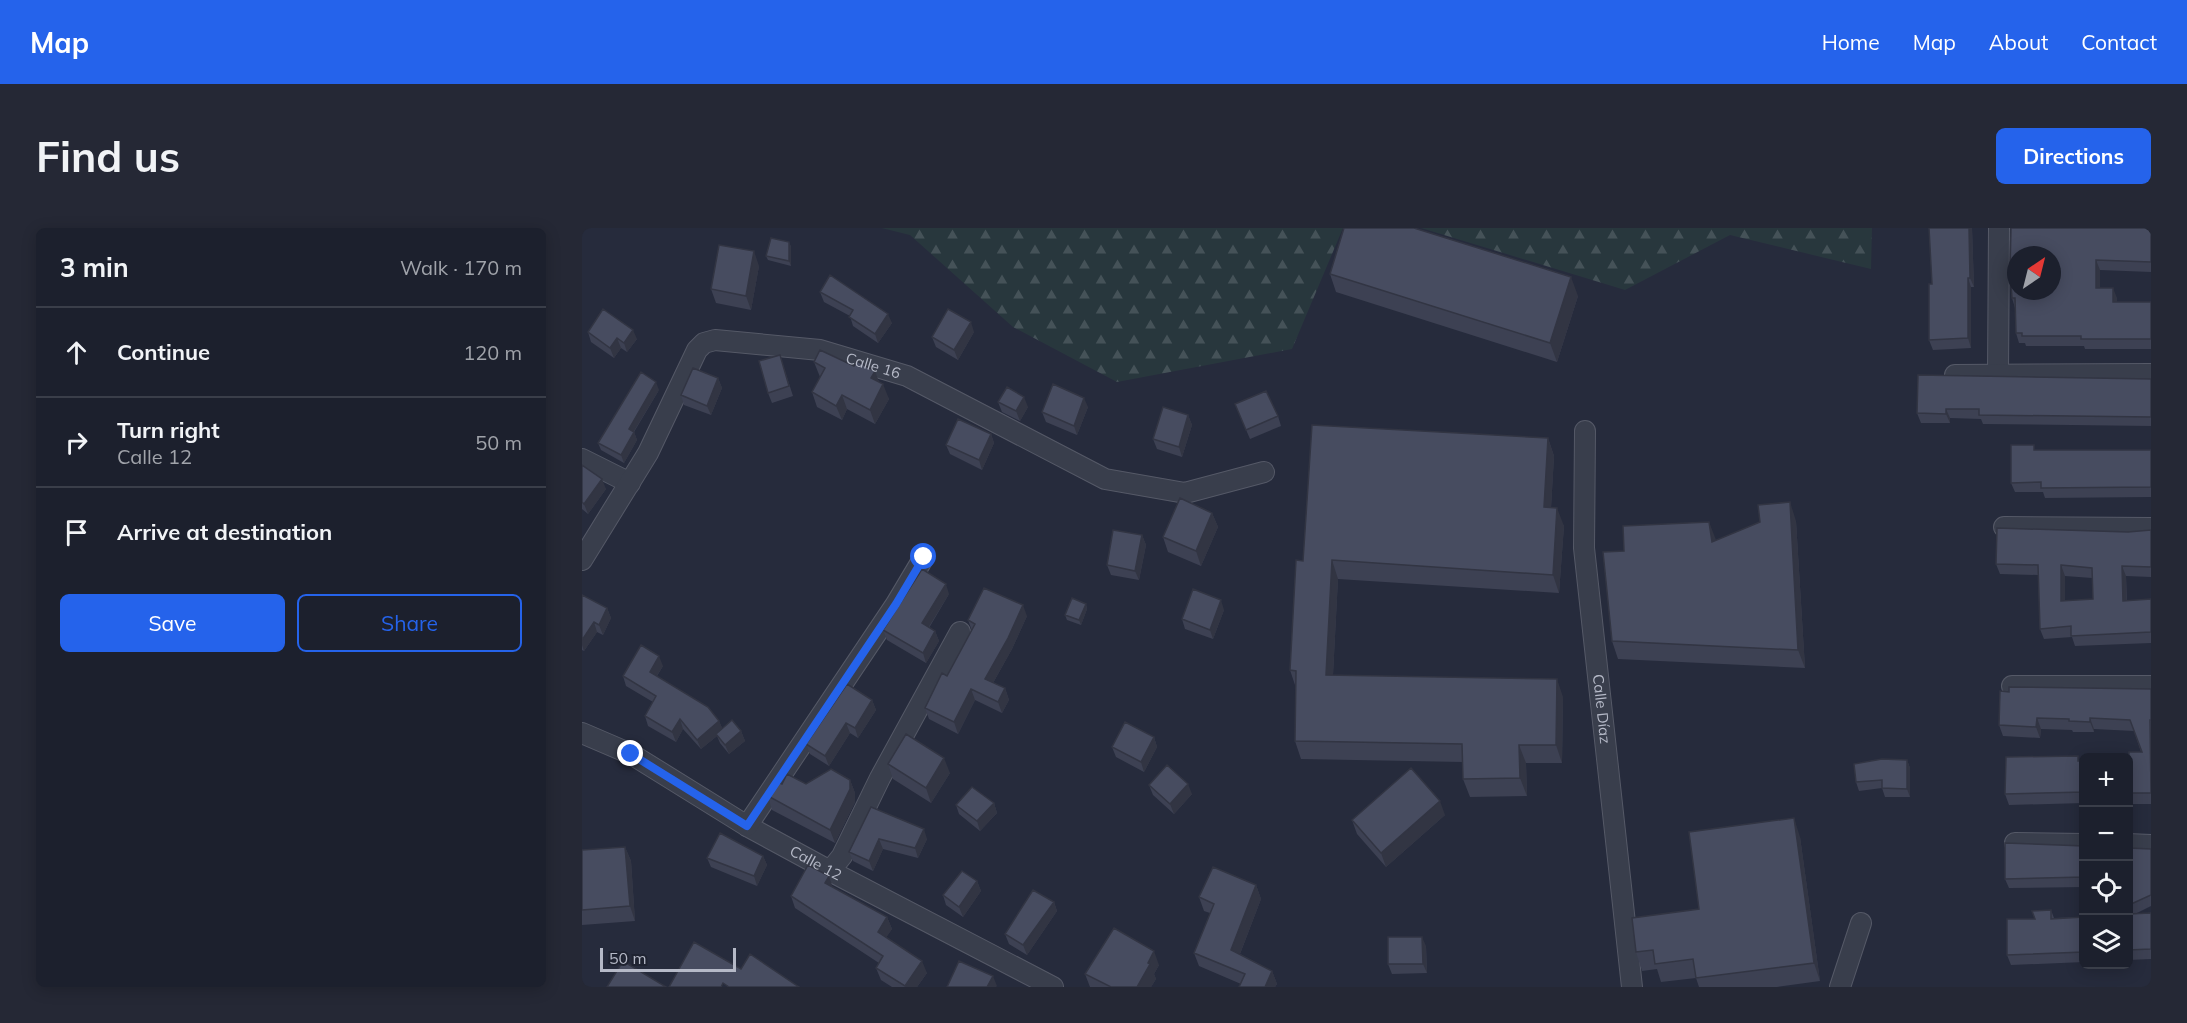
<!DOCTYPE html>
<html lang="en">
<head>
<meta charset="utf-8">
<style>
	:root { --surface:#1c202d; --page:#252835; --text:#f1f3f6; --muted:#a0a3aa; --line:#3a3e49; --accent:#2563eb }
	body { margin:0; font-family:Mulish,sans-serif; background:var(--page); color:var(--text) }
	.controls { position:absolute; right:18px; bottom:18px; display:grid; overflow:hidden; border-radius:9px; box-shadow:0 3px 15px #0003 }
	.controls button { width:54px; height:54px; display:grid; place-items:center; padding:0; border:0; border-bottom:2px solid var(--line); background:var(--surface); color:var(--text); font:30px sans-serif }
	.compass { position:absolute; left:1425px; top:18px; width:54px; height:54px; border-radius:50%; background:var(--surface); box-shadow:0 3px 15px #0003; rotate:35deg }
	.scale { position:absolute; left:18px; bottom:15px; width:136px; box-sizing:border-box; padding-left:6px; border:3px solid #b5b9c7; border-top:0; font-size:16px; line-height:21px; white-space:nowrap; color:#b5b9c7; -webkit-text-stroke:4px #1f2331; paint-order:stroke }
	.stop { position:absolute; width:18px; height:18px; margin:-14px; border:4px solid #2563eb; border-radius:50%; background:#fff }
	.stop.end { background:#2563eb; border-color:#fff; box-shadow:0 2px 6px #0008 }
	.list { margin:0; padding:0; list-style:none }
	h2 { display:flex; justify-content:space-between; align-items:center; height:78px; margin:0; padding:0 24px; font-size:26px }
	h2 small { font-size:20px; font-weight:400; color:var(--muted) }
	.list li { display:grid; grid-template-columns:39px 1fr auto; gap:18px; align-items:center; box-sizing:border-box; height:90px; padding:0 24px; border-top:2px solid var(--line) }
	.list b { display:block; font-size:22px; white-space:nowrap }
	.list p { margin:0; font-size:20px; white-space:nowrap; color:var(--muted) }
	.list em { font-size:20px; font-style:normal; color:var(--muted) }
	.actions { display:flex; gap:12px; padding:18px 24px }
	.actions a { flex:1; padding:14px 0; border:2px solid var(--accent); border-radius:9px; text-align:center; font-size:21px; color:var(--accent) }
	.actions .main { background:var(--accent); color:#fff }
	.icon { flex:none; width:33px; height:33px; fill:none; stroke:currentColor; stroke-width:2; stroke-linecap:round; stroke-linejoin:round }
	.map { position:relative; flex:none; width:1569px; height:759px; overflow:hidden; border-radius:9px }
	header { display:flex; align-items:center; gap:36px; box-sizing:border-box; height:84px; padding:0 30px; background:var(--accent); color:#fff }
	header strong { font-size:28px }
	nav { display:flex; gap:33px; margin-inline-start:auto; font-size:21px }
	.intro { display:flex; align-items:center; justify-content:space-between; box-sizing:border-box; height:144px; padding:0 36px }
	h1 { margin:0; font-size:42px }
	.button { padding:15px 27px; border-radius:9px; background:var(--accent); color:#fff; font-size:21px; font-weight:700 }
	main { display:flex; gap:36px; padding:0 36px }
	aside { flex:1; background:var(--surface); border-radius:9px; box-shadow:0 3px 15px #0003 }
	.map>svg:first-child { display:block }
</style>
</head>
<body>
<header>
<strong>Map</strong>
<nav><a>Home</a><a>Map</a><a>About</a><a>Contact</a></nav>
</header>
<div class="intro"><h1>Find us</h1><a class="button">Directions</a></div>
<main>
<aside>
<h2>3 min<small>Walk · 170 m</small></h2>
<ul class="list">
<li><svg class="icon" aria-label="ahead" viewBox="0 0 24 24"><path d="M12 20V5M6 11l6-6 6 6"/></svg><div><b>Continue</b></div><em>120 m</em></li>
<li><svg class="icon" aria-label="right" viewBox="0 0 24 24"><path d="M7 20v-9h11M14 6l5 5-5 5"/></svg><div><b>Turn right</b><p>Calle 12</p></div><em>50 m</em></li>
<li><svg class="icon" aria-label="arrive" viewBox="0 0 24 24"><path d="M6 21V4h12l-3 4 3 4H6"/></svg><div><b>Arrive at destination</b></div></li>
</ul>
<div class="actions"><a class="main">Save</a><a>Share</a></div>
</aside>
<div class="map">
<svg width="1569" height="759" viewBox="0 0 1569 759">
	<defs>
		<pattern id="forest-firs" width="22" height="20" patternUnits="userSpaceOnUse" patternTransform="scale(1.5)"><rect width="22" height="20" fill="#28373d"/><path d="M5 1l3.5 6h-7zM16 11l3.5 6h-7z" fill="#455258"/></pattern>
	</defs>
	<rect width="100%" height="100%" fill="#262b3c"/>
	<path fill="url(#forest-firs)" d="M300,0H761L710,121L535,154L431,99L328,7Z
		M839,0H1290L1289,41L1148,7L1043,62Z"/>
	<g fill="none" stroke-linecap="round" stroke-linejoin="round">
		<g stroke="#555967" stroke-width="22">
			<g id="minor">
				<path d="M1416,146L1417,0"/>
				<path d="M1373,147L1569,146"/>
				<path id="s1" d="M1003,203L1002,320L1050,759"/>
				<path d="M0,231L48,255"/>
				<path d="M1422,299L1569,300"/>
				<path id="s2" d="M0,332L66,225L115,122L122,115L133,112L238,122L325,148L523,251L603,265L682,244"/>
				<path d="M1430,458H1569"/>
				<path id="s3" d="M0,505L49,526L165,598L248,643L471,759"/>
				<path d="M165,598L314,376L342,329"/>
				<path d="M1433,615L1502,616"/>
				<path d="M1546,616L1569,617"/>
				<path d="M248,643L260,628L298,550L378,404"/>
				<path d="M1258,759L1279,695"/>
			</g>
		</g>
		<use href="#minor" stroke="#393e4c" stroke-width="20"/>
	</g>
	<path fill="#3d4153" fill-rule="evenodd" d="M1347,0H1390L1392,59H1389V120L1351,122L1347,112L1350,56Z
		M1569,0V44L1518,42V60L1535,70V74H1569V121H1503L1502,118H1444L1443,115H1437L1434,105L1433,80L1430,70Z
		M207,14L209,19V38L186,32L184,28Z
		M177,38L169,82L134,75L129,61Z
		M748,46L996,68L975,134L754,64Z
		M238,64L310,95L296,115L271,98L268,88L242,74Z
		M6,104L55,111L45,124L39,120L32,130L9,114Z
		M392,104L376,132L354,119L350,109Z
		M232,134L272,138L293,143L297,154L307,171L293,196L265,181L260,192L235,179L230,164L238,149Z
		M201,137L211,168L190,175L186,165Z
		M136,150L140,160L129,187L102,177L99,167Z
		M1569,151V198L1401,196L1399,191L1368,190V195H1339L1335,185Z
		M77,162L52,204L55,212L42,235L19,222L16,215Z
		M416,174L446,179L438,193L420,184Z
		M653,176L696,188L699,198L668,211Z
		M506,179L495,207L464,194L460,184Z
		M606,187L610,197L600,229L575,221L571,211Z
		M409,206L412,215L400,242L368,226L364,217Z
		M966,210L972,228L969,280L982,298L977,365L756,351L751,447L981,469L980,535H944L945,568L888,569L881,551V534L719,531L713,513V457L708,442L721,333Z
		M1454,222H1569V269L1463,270L1461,264H1433L1429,255Z
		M0,237L24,261L6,286L0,281Z
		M630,285L636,299L619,338L586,324L581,309Z
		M1214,293L1223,440L1036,431L1030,413L1042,323L1134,312Z
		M1569,302V349L1544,348L1545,373L1569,371V415L1493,418L1490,409L1462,411L1458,401L1456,347L1418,346L1414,336L1546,304ZM1483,348L1510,350L1511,371L1483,373Z
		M560,307L564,317L557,352L529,347L525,337Z
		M367,366L347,400L353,403L357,413L344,435L305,412L301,402Z
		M0,367L25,380L29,390L21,407L15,404L2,423L0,422Z
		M504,376L505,381L499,397L485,392L483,387Z
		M642,382L631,411L603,401L600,391Z
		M445,388L430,421L411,455L423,460L427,472L420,485L393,472L376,506L347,491L343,480L365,448L390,403L386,392Z
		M81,438L75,448L137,493L140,500L159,503L163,513L147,526L138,515L135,508L119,521L101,501L94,514L66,498L63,488L71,474L44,458L41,448Z
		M1569,461V576H1546V531L1559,524L1552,503L1512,501V504H1491L1490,502L1459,501L1458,510L1421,508L1417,497L1427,464Z
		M290,472L294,482L276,510L268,505L247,538L228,526L224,516Z
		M572,509L575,519L562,544L534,529L530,519Z
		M1325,532L1328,540V569H1303L1300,560L1277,563L1274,554Z
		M1497,533H1502V575L1427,577L1423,566Z
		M306,536L368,545L349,575L311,551Z
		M268,552L273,565V574L253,615L190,582L186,568L200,556H224Z
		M567,557L610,566L592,586L571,567Z
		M412,575L415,585L398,603L377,586L374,577Z
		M289,579L345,611L336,630L301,621L291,643L271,633L267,624Z
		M863,587L804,639L775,606L770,592Z
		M1218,609L1238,753L1195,759H1117L1114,750L1079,754L1075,741L1060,743L1054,724L1117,681Z
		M1502,618V659L1427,660L1423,651Z
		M43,619L49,633L53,693L0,697V622Z
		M1569,621V678L1553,686L1569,685V731L1546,732V686H1550L1547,677Z
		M181,628L185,637L175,658L129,639L125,630Z
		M395,653L399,663L381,689L364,677L361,667Z
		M674,657L679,671L658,726L690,743L695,756L693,759H657L659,756L617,738L612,725L628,685L622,683L617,669Z
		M251,659L305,689L310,701L304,709L345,745L335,759H310L299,752L294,740L297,735L213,680L209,668Z
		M472,674L475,683L445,727L427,716L423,706Z
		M1469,682L1472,690L1502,689V734L1429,737L1425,727L1453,691Z
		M844,718L845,745L810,746L806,736Z
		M577,737L572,746L574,751L569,759H508L503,746Z"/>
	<path fill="#323543" d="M1387,0H1390L1392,59L1388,50Z
		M207,14L209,19V38L207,33Z
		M172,23L177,38L169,82L164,68Z
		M1514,32L1518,42V70L1514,60Z
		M989,49L996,68L975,134L968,115Z
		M1386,50L1389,59V120L1386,110Z
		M1531,60L1535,70V84L1531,74Z
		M306,86L310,95L296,115L293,106Z
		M389,94L392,104L376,132L372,122Z
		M51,102L55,111L45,124L42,115Z
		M35,110L39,120L32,130L28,120Z
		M293,143L298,157L289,150Z
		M136,150L140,160L129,187L125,178Z
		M74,154L77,162L49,208L47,201Z
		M301,156L307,171L293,196L288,182Z
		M260,167L265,181L260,192L254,178Z
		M442,169L446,179L438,193L434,183Z
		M502,170L506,179L495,207L492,198Z
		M1364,181L1368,190V195L1364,186Z
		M606,187L610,197L600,229L597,219Z
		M52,204L55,212L42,235L39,227Z
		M409,206L412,215L400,242L397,232Z
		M966,210L972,228L968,298L962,279Z
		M20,251L24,261L6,286L2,276Z
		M1208,274L1214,293L1223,440L1216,422Z
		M975,280L982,298L977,365L971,347Z
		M630,285L636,299L619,338L614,323Z
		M1127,294L1134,312L1130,314Z
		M560,307L564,317L557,352L553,343Z
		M750,332L756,351L750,465L744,447Z
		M1479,337L1483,348V383L1479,373Z
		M1540,338L1544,348L1545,384L1541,373Z
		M364,356L367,366L343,405L340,395Z
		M639,372L642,382L631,411L628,402Z
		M504,376L505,381L499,397L497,392Z
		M441,377L445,388L430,421L407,462L403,451Z
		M25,380L29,390L21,407L17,397Z
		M12,394L15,404L2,423L0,417V412Z
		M353,403L357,413L344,435L341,425Z
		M77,428L81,438L71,454L68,444Z
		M975,451L981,469L980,535L974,517Z
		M423,460L427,472L420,485L416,474Z
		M389,461L393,472L376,506L372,494Z
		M290,472L294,482L276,510L273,500Z
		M1455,490L1459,501L1458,510L1454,499Z
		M1508,490L1512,501V504L1508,494Z
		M98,491L101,501L94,514L90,504Z
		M137,493L141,502L134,506L135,508L119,521L115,512Z
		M264,495L268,505L247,538L243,528Z
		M159,503L163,513L147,526L143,517Z
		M572,509L575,519L562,544L559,534Z
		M937,517L944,535L945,568L938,550Z
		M362,530L368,545L349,575L344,560Z
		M1325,532L1328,540V569L1325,561Z
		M268,552L273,565V574L253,615L248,602Z
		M606,556L610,566L592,586L588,576Z
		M858,573L863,587L804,639L799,625Z
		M412,575L415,585L398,603L395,593Z
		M1212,590L1218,609L1238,753L1232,735Z
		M342,601L345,611L336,630L333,620Z
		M297,611L301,621L291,643L287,633Z
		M43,619L49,633L53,693L48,678Z
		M181,628L185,637L175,658L172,648Z
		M247,648L251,660L243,655Z
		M395,653L399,663L381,689L377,679Z
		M674,657L679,671L654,736L649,722Z
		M472,674L475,683L445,727L441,717Z
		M305,689L310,701L300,716L296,704Z
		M840,709L844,718L845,745L841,736Z
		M572,723L577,737L572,746L574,751L569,759H555Z
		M340,733L345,745L335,759H323Z
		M690,743L695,756L693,759H683Z
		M411,748L415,758L414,759H405Z"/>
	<path fill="#474c60" stroke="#323543" stroke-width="1.5" fill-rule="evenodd" d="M762,0H832L989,49L968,115L748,46Z
		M1347,0H1387L1388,50H1386V110L1347,112V56H1350Z
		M1429,0H1569V34L1514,32V60H1531V74H1569V111H1499V108H1440V105H1434L1433,70H1430L1428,43ZM1434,27H1470V63H1434Z
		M189,10L207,14V33L184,28Z
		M137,17L172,23L164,68L129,61Z
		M248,47L306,86L293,106L267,89L271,82L238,64Z
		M21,81L51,102L42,115L35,110L28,120L6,104Z
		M366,81L389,94L372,122L350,109Z
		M238,122L272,138L275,133L293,143L289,150L301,156L288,182L260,167L254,178L230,164L243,140L232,134Z
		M198,127L207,158L186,165L177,133Z
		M111,140L136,150L125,178L99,167Z
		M59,144L74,154L47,201L52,204L39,227L16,215Z
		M1336,147L1569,151V189L1397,187V181H1364V186L1335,185Z
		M471,156L502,170L492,198L460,184Z
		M425,159L442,169L434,183L416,174Z
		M684,163L696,188L664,202L653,176Z
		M581,179L606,187L597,219L571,211Z
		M376,191L409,206L397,232L364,217Z
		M730,197L966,210L962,279L975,280L971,347L750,332L744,447L975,451L974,517H937L938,550L881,551L880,516L713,513L714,443L708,442L714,332L721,333Z
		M1429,217H1452V222H1569V259L1459,260V254L1429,255Z
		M0,237L20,251L2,276L0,274Z
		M598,270L630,285L614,323L581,309Z
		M1208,274L1216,422L1030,413L1021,324L1042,323L1041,298L1127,294L1130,314L1178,294L1176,277Z
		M1415,300L1546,304L1569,302V339L1540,338L1541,373L1569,371V404L1489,408V398L1458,401L1456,337L1414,336ZM1479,337L1510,340L1511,371L1479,373Z
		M531,302L560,307L553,343L525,337Z
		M340,341L364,356L340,395L353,403L341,425L301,402Z
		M402,360L441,377L426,410L403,451L423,460L416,474L389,461L372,494L343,480L360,445L365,448L393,396L386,392Z
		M611,361L639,372L628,402L600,391Z
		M0,367L25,380L17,397L12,394L0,412Z
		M490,370L504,376L497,392L483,387Z
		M59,417L77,428L68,444L126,479L137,493L115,512L98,491L90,504L63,488L74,468L41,448Z
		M265,456L290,472L273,500L264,495L243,528L224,516Z
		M1427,459L1569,461V492H1568L1569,565H1546L1547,524H1560L1548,492L1508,490V494L1487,493V491L1455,490L1454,499L1417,497L1418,463L1427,464Z
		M150,492L159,503L143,517L134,506Z
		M543,494L572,509L559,534L530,519Z
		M324,506L362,530L344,560L306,536Z
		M1496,528V533H1502V564L1423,566L1424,529Z
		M1300,531L1325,532V561L1300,560V552L1274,554L1272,536Z
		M585,537L606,556L588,576L567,557Z
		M829,540L858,573L799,625L770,592Z
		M249,541L268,552V561L248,602L186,568L195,554L200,556L205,546L224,556Z
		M390,559L412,575L395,593L374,577Z
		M289,579L342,601L333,620L297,611L287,633L267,624Z
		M1212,590L1232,735L1114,750L1111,731L1073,736L1071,722L1054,724L1050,690L1117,681L1107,604Z
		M138,605L181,628L172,648L125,630Z
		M1423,615L1502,618V649L1423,651Z
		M43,619L48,678L0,682V622Z
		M1546,620L1569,621V667L1547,677Z
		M226,637L247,648L243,655L305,689L296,704L340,733L323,758L294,740L301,728L209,668Z
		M631,639L674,657L649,722L690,743L683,759H657L663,746L612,725L632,676L617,669Z
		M380,643L395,653L377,679L361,667Z
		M451,662L472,674L441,717L423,706Z
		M1469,682V691L1502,689V724L1425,727V691H1453L1450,683Z
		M1569,685V721L1546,722V686Z
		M532,700L572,723L566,735L568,736L555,759H529L503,746Z
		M806,709H840L841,736H806Z
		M112,714L159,741L168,726L217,759H147L141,755L139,759H87Z
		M41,733L84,759H25Z
		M377,733L411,748L405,759H365Z"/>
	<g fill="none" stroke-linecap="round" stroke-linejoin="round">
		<path stroke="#2563eb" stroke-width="8" d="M49,526L165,598L314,376L342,329"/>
	</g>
	<g text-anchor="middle" stroke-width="4.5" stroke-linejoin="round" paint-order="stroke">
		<g font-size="15" fill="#b5b9c7" stroke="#1f2331">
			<text dy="5" stroke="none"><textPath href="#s2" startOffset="422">Calle 16</textPath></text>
			<text dy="5" stroke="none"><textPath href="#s1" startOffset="279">Calle Díaz</textPath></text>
			<text dy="5" stroke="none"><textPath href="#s3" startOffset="268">Calle 12</textPath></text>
		</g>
	</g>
</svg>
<div class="controls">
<button>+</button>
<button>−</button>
<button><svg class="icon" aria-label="locate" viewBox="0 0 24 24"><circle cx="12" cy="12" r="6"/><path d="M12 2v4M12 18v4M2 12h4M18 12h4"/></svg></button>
<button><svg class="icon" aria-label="layers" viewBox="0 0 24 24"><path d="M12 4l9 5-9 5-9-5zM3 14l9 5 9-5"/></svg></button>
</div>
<svg class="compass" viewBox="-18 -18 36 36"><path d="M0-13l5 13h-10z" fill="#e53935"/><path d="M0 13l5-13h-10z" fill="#a0a3aa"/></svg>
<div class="scale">50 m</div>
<div class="stop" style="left:342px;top:329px"></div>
<div class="stop end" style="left:49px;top:526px"></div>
</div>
</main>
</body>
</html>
